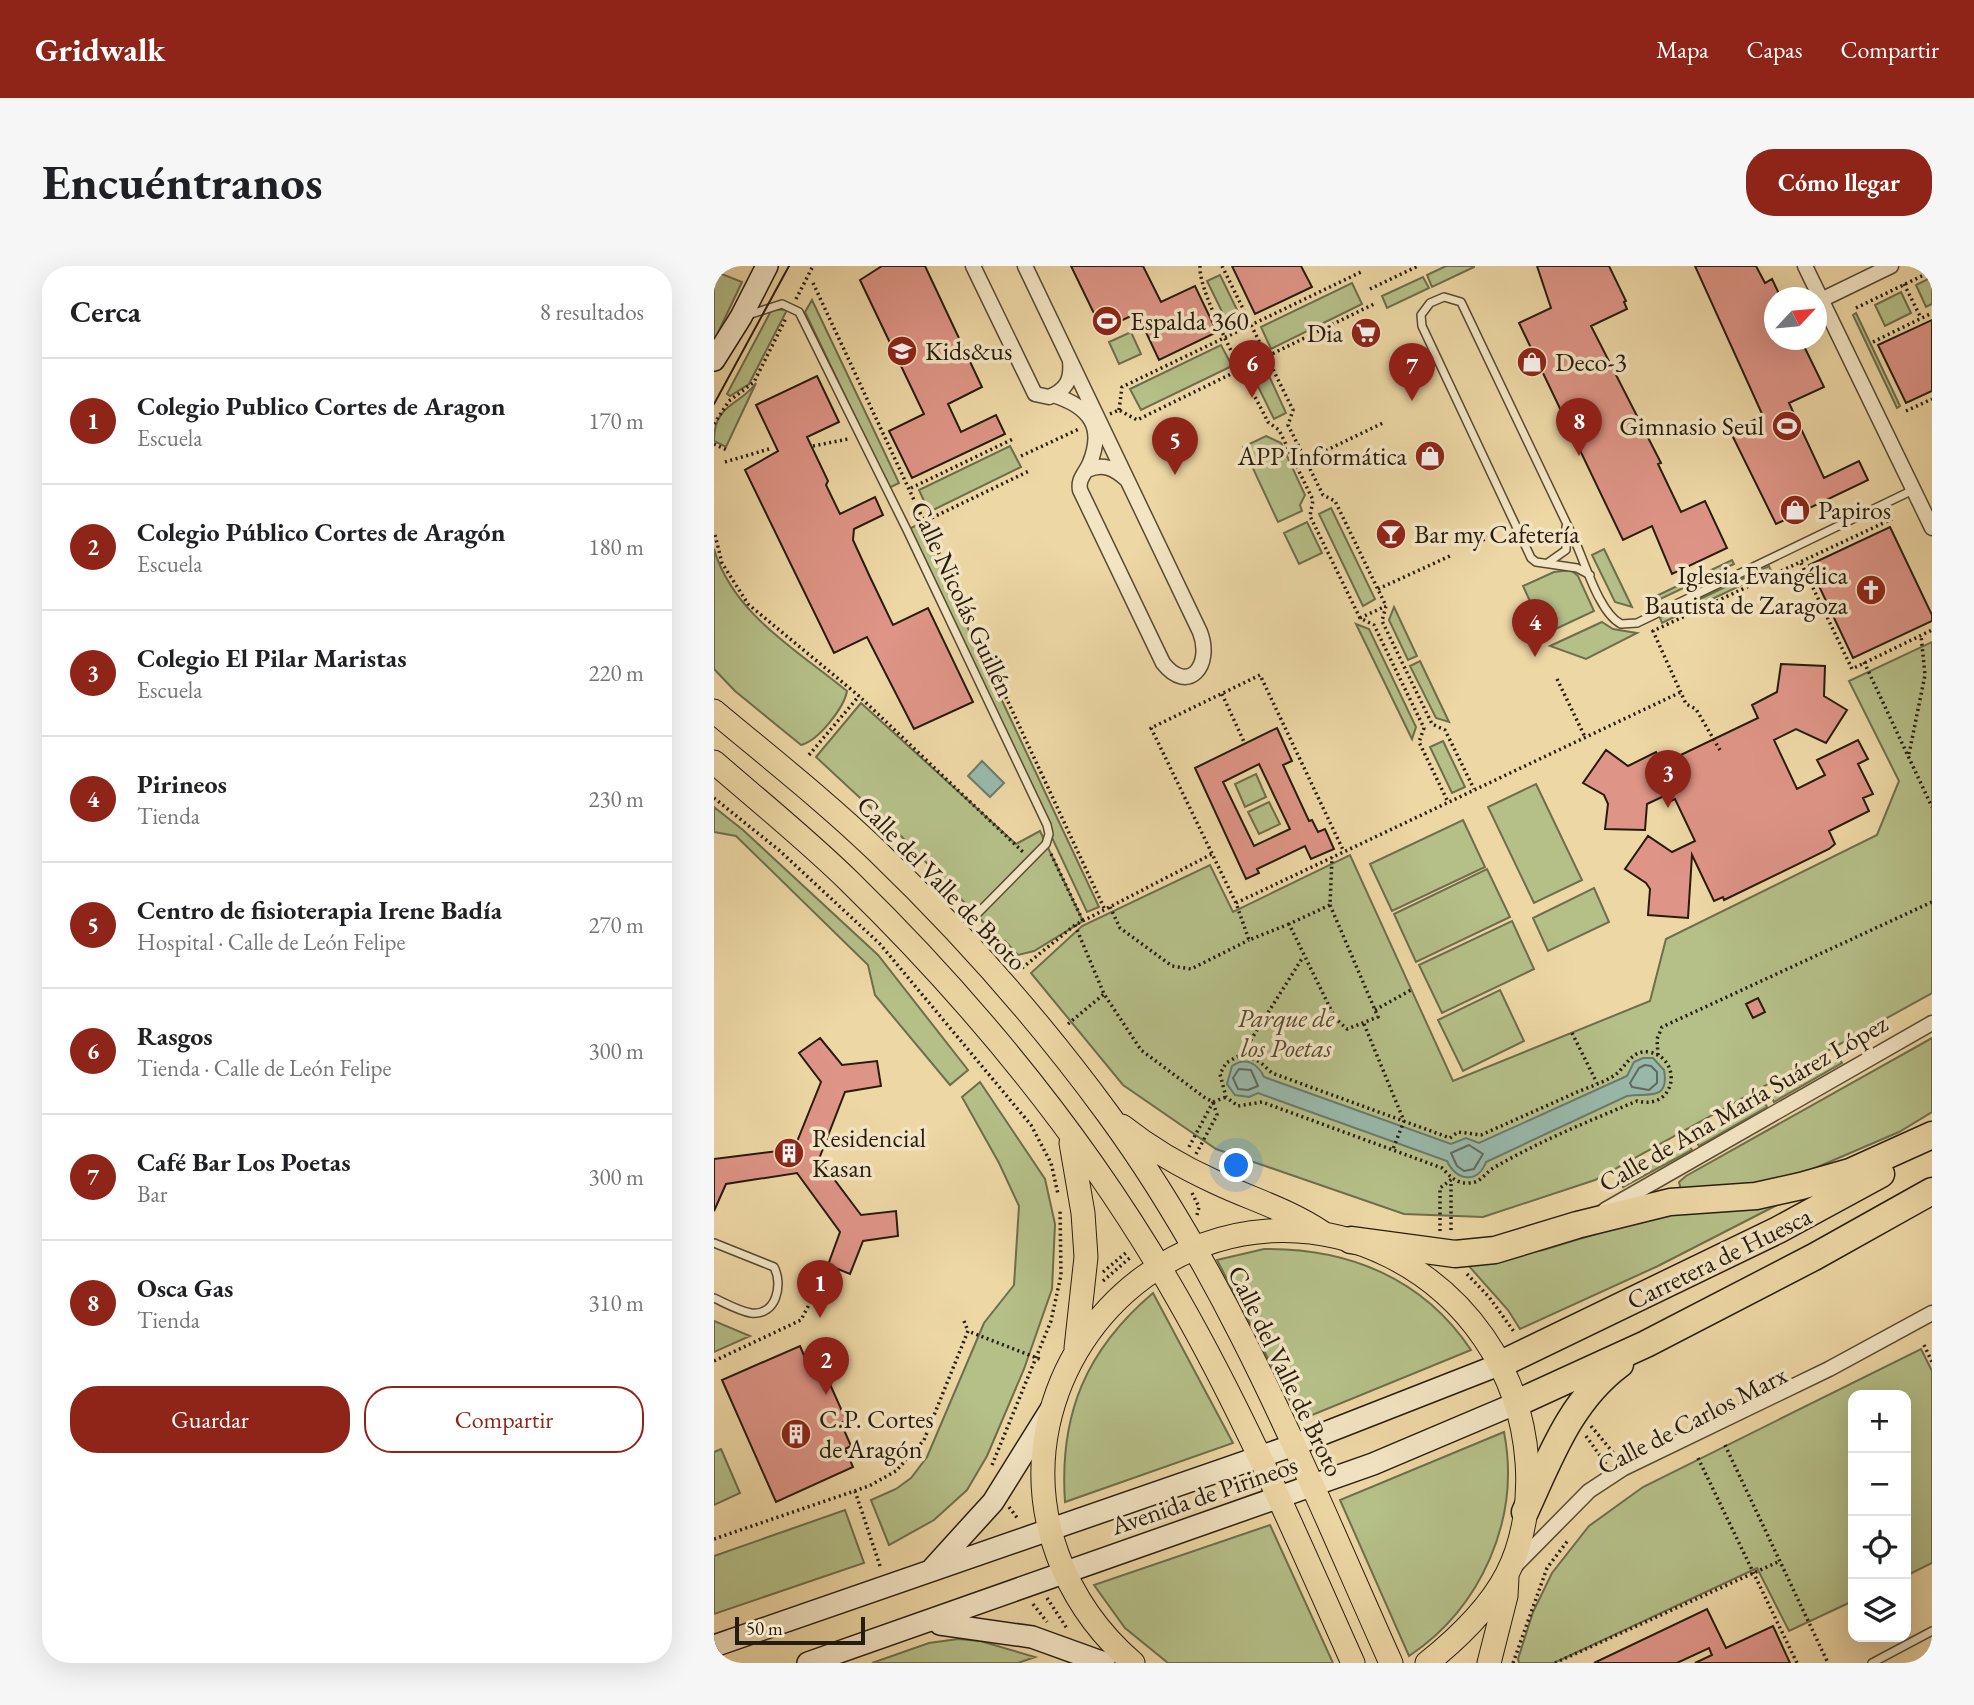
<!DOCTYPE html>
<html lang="es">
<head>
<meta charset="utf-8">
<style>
	:root { --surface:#fff; --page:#f6f6f6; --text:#202124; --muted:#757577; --line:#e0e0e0; --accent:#8f2418 }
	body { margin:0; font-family:"EB Garamond",serif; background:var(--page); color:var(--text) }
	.controls { position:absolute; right:21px; bottom:21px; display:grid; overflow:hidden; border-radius:14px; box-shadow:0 7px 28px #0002 }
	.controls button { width:63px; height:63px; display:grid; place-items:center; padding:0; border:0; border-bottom:2px solid var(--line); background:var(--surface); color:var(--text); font:35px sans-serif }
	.compass { position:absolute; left:1050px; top:21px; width:63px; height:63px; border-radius:50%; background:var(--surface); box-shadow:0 7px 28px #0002; rotate:64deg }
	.scale { position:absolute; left:21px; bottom:18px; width:130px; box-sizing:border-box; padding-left:7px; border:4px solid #271c0f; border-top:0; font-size:19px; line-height:24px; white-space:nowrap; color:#271c0f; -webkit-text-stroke:5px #f3e5c4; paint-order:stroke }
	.you { position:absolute; left:523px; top:900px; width:24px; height:24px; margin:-18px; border:5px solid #fff; border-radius:50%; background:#1a73e8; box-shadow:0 0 0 10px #1a73e833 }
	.badge { display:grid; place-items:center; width:46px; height:46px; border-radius:50%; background:var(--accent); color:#fff; font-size:23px; font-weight:700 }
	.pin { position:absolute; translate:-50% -58px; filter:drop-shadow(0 2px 4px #0008) }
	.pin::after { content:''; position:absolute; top:37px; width:24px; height:21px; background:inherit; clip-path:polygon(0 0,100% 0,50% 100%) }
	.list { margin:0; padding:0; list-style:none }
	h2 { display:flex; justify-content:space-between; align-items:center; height:91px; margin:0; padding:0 28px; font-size:30px }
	h2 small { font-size:23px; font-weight:400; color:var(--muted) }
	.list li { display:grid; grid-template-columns:46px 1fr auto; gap:21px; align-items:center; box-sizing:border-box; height:126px; padding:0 28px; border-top:2px solid var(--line) }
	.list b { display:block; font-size:26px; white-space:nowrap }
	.list p { margin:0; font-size:23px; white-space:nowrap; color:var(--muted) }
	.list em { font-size:23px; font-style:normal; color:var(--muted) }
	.actions { display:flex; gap:14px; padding:21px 28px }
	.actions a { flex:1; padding:16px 0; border:2px solid var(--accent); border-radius:28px; text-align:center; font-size:24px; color:var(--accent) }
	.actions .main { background:var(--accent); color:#fff }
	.icon { flex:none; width:38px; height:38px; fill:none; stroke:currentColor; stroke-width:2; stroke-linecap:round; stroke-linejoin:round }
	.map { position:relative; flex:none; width:1218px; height:1397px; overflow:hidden; border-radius:28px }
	header { display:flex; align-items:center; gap:42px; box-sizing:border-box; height:98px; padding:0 35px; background:var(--accent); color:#fff }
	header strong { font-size:33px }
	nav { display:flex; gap:38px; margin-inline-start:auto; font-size:24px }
	.intro { display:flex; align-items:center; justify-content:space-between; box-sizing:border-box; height:168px; padding:0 42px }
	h1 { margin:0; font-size:49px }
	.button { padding:18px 32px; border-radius:28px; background:var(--accent); color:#fff; font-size:24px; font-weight:700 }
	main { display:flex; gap:42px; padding:0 42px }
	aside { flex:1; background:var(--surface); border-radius:28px; box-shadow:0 7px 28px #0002 }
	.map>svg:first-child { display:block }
</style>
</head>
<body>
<header>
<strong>Gridwalk</strong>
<nav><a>Mapa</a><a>Capas</a><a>Compartir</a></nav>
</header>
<div class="intro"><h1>Encuéntranos</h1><a class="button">Cómo llegar</a></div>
<main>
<aside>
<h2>Cerca<small>8 resultados</small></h2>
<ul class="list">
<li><span class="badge">1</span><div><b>Colegio Publico Cortes de Aragon</b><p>Escuela</p></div><em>170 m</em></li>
<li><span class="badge">2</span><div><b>Colegio Público Cortes de Aragón</b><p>Escuela</p></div><em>180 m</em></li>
<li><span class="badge">3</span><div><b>Colegio El Pilar Maristas</b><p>Escuela</p></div><em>220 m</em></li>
<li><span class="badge">4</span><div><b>Pirineos</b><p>Tienda</p></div><em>230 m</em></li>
<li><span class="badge">5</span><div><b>Centro de fisioterapia Irene Badía</b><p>Hospital · Calle de León Felipe</p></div><em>270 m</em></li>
<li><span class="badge">6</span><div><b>Rasgos</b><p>Tienda · Calle de León Felipe</p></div><em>300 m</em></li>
<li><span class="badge">7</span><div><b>Café Bar Los Poetas</b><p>Bar</p></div><em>300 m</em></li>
<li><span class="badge">8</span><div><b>Osca Gas</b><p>Tienda</p></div><em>310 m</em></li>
</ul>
<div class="actions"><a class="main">Guardar</a><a>Compartir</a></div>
</aside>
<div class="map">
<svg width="1218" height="1397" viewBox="0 0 1218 1397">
	<rect width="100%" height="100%" fill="#edd7a5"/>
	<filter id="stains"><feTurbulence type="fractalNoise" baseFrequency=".00286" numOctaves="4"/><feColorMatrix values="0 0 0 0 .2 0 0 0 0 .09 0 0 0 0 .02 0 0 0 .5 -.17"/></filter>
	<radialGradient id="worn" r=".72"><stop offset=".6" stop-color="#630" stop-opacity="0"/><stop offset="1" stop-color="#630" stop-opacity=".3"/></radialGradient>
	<path fill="#b5bf88" stroke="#6e6e4c" stroke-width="2" d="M732,0H760V1L718,21L713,9Z
		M0,5L28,16L1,73L0,69Z
		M506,9L528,54L515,60L493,15Z
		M709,11L715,22L673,42L668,30Z
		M1218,11V38L1212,41L1202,19Z
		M638,17L648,38L557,83L547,61Z
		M1187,26L1197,47L1171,60L1161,39Z
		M98,34L185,217L175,222L91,46Z
		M58,43L73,44L35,118L16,130L13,128Z
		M1142,47L1186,140L1183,142L1139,49Z
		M417,66L427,88L405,98L395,76Z
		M507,79L518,100L427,144L416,123Z
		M551,101L572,147L560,153L538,108Z
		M42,117L12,181L0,175C0,137 26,140 42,117Z
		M552,170L567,177L591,229L586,239L588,245L564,256L529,181Z
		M296,180L307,201L215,246L205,224Z
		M617,242L661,333L649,340L605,248Z
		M593,256L608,287L585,298L570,267Z
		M205,258L385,641L373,646L193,264Z
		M0,283C19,348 83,384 133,425C130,442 104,475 87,479L21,425L0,403Z
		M890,283L918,341L901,336L878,289Z
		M1018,294L1020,298L940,336L938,332Z
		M1055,300L1057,305L948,357L946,352Z
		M857,304L864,310L880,345L831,368L809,320L840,306Z
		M680,341L703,390L694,394L675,354Z
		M888,356L899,363L923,367L872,393L836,380Z
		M642,358L655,363L702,461L698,473Z
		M1218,376V727L881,914L769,951L690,948L502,883L409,819L317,707L368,660L496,599L519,646L636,589L739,815L936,735L952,673L1163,569L1185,515L1135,415Z
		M706,395L735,456L722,452L696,400Z
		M147,437L302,578L326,565L369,655L320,685L304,689L291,675L289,677L186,569L102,491Z
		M729,475L751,521L738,527L716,481Z
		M542,508L552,531L531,541L521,518Z
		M822,518L868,614L820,637L774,541Z
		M555,536L566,558L545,568L534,546Z
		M0,541L29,564L164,689L254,804L236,819L161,729L154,699L22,570L0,566Z
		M749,554L771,601L678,645L656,598Z
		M773,603L796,651L702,696L680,648Z
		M880,622L895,656L834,685L819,652Z
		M798,655L820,703L728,747L705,699Z
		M786,724L810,775L749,805L724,754Z
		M1218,772V846L1185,866L1071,915L967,924L965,916L972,910Z
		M1124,791L1128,797L1060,836L1057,830Z
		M266,816L331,913L341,958L338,1023L310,1103L273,1190L253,1224L220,1254L175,1279L157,1234L182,1223L197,1212L213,1191L270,1057L300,1019L305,940L285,897L248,831Z
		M1049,834L1053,841L985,880L981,874Z
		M974,878L978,884L909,921L906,914Z
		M1065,938L944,1000L806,1063L794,1044L754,999L829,984L958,945Z
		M550,983C634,982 709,1012 757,1084L586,1154L503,994Z
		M439,1027L519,1177L351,1236C345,1148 372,1084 439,1027Z
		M0,1055L36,1070L0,1086Z
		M1207,1083L1218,1105V1297L1192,1310V1129H1139V1335L1075,1365L1043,1302L840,1397H805L804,1393L819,1346L838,1307L875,1260L929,1221Z
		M790,1166C807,1253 767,1342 695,1390L626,1234Z
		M7,1183L26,1227L0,1239V1186Z
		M131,1244L150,1297L0,1348V1290Z
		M556,1259L619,1397H454L411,1362L380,1319Z
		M244,1373L266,1375L321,1391L304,1397H158L215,1377Z"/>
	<path fill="#99b9ab" stroke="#6b7a6d" stroke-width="2" d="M268,495L290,517L276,531L254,510Z
		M929,792H939L950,804C956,837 931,826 913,830L772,896C764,918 742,915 733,895L544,827L535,831L521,829L513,818L518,800C532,790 544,798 550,811L737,878L752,872L765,877L913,810L920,796Z"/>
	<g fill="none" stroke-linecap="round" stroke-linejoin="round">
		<path stroke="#606a5d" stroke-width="2" d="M931,799L937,800L943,806V817L935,824L918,821L916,817L925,802Z
			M525,803L537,804L544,820L534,824L524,823L519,812Z
			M755,879L769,888L760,903L750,905L743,900L737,887Z"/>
	</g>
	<path fill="#de9486" stroke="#271c0f" stroke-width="2" fill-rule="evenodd" d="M168,0H211L268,121L234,138L247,166L282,149L291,168L198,212L175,165L210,148L146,14Z
		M357,0H429L447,36L481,20L503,66L445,94L423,47L388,64Z
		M518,0H587L598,21L541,48Z
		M823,0H895L912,35L910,36L913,43L877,60L947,197L944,198L967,246L991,235L1013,282L958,308L938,260L909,274L805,57L837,42Z
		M981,0H1042L1051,17L1058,13L1067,32H1060V74H1087L1110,121L1075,137L1110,212L1145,195L1154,214L1062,258L1016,165L1049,150Z
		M1218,54V125L1192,137L1164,79Z
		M103,110L125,156L93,171L114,215L112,219L126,248L161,231L169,249L140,263L139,274L156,311L179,359L214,342L259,436L200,463L153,371L120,387L31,204L64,185L42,139Z
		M1176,261L1218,349V355L1139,392L1095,299Z
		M1067,398L1111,400L1110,430L1133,444L1112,477L1082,463L1060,474L1083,523L1111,509L1103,494L1144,474L1154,493L1144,498L1159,528L1149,532L1155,545L1115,565L1121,578L1115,583L1010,634L1009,631L1000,635L978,589L974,652L934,649L936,623L932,617L911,603L934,570L958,586L981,575L961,533L957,535L954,528L933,538L931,564L891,563L894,538L890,529L869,517L892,484L914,500L942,486L948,498L1044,452L1038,439L1063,426Z
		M563,462L578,495L569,499L595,555L598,554L604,566L611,563L620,583L597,593L591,580L543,603L545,607L532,613L481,502ZM545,498L576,563L540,580L509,516Z
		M1044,732L1051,746L1039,752L1032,738Z
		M106,772L128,799L163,795L167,820L131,826L105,893L147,949L182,945L184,970L149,975L136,1008L114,999L126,966L83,907L12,918L0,945V893L80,883L107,816L85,787Z
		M86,1080L94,1099L100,1097L110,1119L115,1116L132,1154L127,1157L137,1180L131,1183L139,1201L62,1236L8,1114Z
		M993,1343L1012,1382L1059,1360L1076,1397H981L998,1389L995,1382L963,1397H880Z"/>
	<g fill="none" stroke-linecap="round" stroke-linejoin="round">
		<g stroke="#584b34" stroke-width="10">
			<path id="lane" d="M34,49L68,38L85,46L193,264L333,559L335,568L332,578L261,650L239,654
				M835,296L852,284V261
				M876,309L863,302L822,296L817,292L708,60L707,49L716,37L730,31L747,36L860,273C871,296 885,347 907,358L923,357L1199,224
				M0,977L60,1001C69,1018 63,1050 37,1047C25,1045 11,1037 0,1032
				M1158,1397L1218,1365"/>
		</g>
		<g stroke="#584b34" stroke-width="17">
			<path id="street" d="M259,0L321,128L335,131C352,124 358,114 356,95
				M311,0L486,366C499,400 474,429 449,397L366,224C364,213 370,209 375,199C391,162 377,141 339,129
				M1091,0L1218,262
				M1107,34L1177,0
				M373,204C389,197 400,202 412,213
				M891,944L1218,757
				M801,1300L875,1225L910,1202L1115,1103L1218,1047"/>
		</g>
		<g stroke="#271c0f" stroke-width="24">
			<path id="secondary" d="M0,94L27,51L53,0
				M219,1302L279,1236L337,1143
				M226,1358L318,1371L390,1397
				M0,1380L580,1179L787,1098
				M94,1397L659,1198L803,1137"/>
		</g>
		<g stroke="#271c0f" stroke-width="25">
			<path id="primary" d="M0,445C55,491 111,535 163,585C246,665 326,755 394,848C516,1014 593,1210 677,1397
				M0,496C45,535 92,573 135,615C261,738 377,880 464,1033C531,1150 584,1274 639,1397
				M408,860C437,883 468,901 501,916C539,934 573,943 609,967
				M357,877L369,947L372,991L362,1082
				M419,1397C351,1338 315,1249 334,1159C347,1099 381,1047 430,1011C587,896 800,1008 813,1196C816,1233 810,1275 793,1308C775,1343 743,1373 713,1397
				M775,1397L792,1330L793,1311"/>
		</g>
		<g stroke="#271c0f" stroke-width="29">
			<path id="highway" d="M637,974L741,988L781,984L863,959L956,936L1042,930L1087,920L1136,906L1218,869
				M787,1098L1064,964L1167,908
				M803,1137L932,1078L1100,991L1218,925
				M811,1246C836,1192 856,1135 906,1098"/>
		</g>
		<path stroke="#271c0f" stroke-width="3.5" stroke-dasharray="2 3.5" stroke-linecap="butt" d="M486,0C484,29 538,124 554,156L565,164L599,234L596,250L646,352L660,359L710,462L705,476L734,536
			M508,0L579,144L574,159L609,229L621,235L672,340L668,355L718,458L731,464L760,523
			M99,17L391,644
			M1190,18L1207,52
			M656,23L704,0
			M82,33L99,0
			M1142,42L1218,5
			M1159,76L1218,47
			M405,144L408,121L647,6
			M1192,145L1218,133
			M396,148L405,144L423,154L662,37
			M0,158L15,135L40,116L72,52
			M0,178L15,185
			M99,180L134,173
			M307,190L365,163
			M592,194L669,157
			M11,196L55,183
			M197,222L299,173
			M203,259L315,205
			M1,269L8,297L34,338L145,430L310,587
			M764,277L774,271
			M1087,297L1138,403L1218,364
			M664,323L736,290
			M646,352L672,340
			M1150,396L1218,541
			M843,413L871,471
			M508,428L531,478
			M1006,484L982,443L972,438L939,365L1178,253
			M1195,488L1211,409L1207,369
			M95,489L145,430
			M0,532L66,585L166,678L317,859L337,897L344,928
			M337,588L369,655
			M522,637L967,426
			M616,639L664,751L633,763L621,752L575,658L616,639L618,591
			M396,641L406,662L458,700L477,703L535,674
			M575,658L535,674L522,637L437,462L546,409L630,586
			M361,659L390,728L427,784L490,831L499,836L512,831
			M308,702L361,659L498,588
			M661,744L697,724
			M354,758L390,728
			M650,758L690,855L679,883
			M858,767L883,817
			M528,788L546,796L558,807L736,872L744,866L767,869C798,855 830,841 861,827C874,821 889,817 901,809C912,801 918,783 935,786C969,792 963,845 923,835C875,855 826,875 781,901C771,906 768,917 755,917C742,918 736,910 728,902L548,836L524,840L512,831L506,808L512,797L528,788L589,691
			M944,789L943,773L948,761L1218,636
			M475,881L499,836
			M482,888L503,849L499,836
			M478,927L485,941L483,949
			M737,964V915
			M726,965V922L738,913
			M389,1006L413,986
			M753,1008L775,1031L801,1067
			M389,1015L418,990
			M250,1055L254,1065
			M1210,1079L1218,1096
			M0,1095L87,1054L112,1006
			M877,1160L901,1189
			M872,1170L892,1198
			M1011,1179L1114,1397
			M984,1192L1083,1397
			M278,1199L337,1055L347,1009L346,943
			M141,1225L166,1300
			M295,1241L304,1253
			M0,1273L155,1220L182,1205L210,1174L254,1065L328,1094
			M333,1332L354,1364
			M319,1338L333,1356
			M799,1397L833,1302L855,1273
			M841,1397L1066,1295"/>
		<use href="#lane" stroke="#f3e5c4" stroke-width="7"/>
		<use href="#street" stroke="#f3e5c4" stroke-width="14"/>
		<use href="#secondary" stroke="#f3e5c4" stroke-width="21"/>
		<use href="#primary" stroke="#edd7a5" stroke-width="23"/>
		<use href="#highway" stroke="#edd7a5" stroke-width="26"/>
		<path stroke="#271c0f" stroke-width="2" d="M0,138L75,0"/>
	</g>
	<defs>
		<g id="stadium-disc" transform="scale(1.575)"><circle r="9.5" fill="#8f2418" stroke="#f3e5c4"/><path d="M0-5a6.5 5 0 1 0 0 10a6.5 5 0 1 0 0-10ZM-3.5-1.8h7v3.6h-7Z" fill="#fff"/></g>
		<g id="supermarket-disc" transform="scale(1.575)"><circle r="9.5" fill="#8f2418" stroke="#f3e5c4"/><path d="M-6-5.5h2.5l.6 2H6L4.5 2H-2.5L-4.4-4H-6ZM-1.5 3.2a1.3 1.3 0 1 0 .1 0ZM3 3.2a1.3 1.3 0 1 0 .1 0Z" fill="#fff"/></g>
		<g id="school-disc" transform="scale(1.575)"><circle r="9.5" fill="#8f2418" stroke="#f3e5c4"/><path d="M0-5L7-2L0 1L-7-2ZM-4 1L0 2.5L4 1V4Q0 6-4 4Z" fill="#fff"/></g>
		<g id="shop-disc" transform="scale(1.575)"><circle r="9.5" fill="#8f2418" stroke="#f3e5c4"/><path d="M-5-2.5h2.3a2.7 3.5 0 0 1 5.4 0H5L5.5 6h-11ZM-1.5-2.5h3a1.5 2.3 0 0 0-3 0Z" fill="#fff"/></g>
		<g id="bar-disc" transform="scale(1.575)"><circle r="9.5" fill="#8f2418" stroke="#f3e5c4"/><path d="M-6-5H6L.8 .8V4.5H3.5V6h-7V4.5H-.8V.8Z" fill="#fff"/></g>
		<g id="church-disc" transform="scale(1.575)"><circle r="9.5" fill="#8f2418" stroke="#f3e5c4"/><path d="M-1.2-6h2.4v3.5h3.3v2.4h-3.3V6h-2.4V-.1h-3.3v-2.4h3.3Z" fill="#fff"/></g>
		<g id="building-disc" transform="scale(1.575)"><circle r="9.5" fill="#8f2418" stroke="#f3e5c4"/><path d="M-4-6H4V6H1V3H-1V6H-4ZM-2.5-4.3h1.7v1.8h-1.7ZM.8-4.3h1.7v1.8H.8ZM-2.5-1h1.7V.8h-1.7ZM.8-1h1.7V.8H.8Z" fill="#fff"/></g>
	</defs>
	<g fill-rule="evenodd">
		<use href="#stadium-disc" x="393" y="55"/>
		<use href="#supermarket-disc" x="652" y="67"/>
		<use href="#school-disc" x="188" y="85"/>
		<use href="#shop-disc" x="818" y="96"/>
		<use href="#stadium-disc" x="1073" y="160"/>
		<use href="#shop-disc" x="716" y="190"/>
		<use href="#shop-disc" x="1081" y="244"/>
		<use href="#bar-disc" x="677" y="268"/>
		<use href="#church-disc" x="1157" y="324"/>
		<use href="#building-disc" x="75" y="887"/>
		<use href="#building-disc" x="82" y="1168"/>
	</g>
	<g text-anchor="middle" stroke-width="7" stroke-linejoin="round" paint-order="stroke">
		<g font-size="26" fill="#271c0f" stroke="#f3e5c4" text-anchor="start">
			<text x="416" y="64">Espalda 360</text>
			<text x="629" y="76" text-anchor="end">Dia</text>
			<text x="211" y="94">Kids&amp;us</text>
			<text x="841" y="105">Deco-3</text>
			<text x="1050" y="169" text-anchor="end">Gimnasio Seul</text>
			<text x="693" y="199" text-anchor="end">APP Informática</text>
			<text x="1104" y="253">Papiros</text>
			<text x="700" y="277">Bar my Cafetería</text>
			<text x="1134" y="318" text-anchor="end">Iglesia Evangélica<tspan x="1134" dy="30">Bautista de Zaragoza</tspan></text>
			<text x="98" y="881">Residencial<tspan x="98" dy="30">Kasan</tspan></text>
			<text x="105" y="1162">C.P. Cortes<tspan x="105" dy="30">de Aragón</tspan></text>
		</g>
		<g font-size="26" fill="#271c0f" stroke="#f3e5c4">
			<text transform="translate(249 333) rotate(65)" y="9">Calle Nicolás Guillén</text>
			<text transform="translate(228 617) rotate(46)" y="9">Calle del Valle de Broto</text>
			<text transform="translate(1029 837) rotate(-30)" y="9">Calle de Ana María Suárez López</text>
			<text transform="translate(1005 992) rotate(-26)" y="9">Carretera de Huesca</text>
			<text transform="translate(572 1105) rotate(64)" y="9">Calle del Valle de Broto</text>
			<text transform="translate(978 1154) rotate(-27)" y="9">Calle de Carlos Marx</text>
			<text transform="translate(490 1229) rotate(-19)" y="9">Avenida de Pirineos</text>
		</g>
		<g font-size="26" font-style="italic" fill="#524d33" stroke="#f3e5c4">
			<text x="572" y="761">Parque de<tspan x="572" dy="30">los Poetas</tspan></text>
		</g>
	</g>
	<rect width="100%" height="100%" filter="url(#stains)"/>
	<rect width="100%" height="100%" fill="url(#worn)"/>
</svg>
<div class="controls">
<button>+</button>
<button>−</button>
<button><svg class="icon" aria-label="locate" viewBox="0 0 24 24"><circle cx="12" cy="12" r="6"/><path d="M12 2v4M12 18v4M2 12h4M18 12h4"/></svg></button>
<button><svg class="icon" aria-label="layers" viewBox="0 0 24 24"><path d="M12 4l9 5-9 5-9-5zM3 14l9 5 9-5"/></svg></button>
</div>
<svg class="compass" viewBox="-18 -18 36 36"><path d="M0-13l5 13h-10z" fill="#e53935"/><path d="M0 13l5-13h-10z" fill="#757577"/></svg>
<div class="scale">50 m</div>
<div class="you"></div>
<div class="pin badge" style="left:106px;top:1052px">1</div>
<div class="pin badge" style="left:112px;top:1129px">2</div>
<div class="pin badge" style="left:954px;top:542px">3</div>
<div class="pin badge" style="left:821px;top:391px">4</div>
<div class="pin badge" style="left:461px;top:209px">5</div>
<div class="pin badge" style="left:538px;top:132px">6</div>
<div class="pin badge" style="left:698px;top:135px">7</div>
<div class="pin badge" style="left:865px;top:190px">8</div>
</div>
</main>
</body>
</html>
